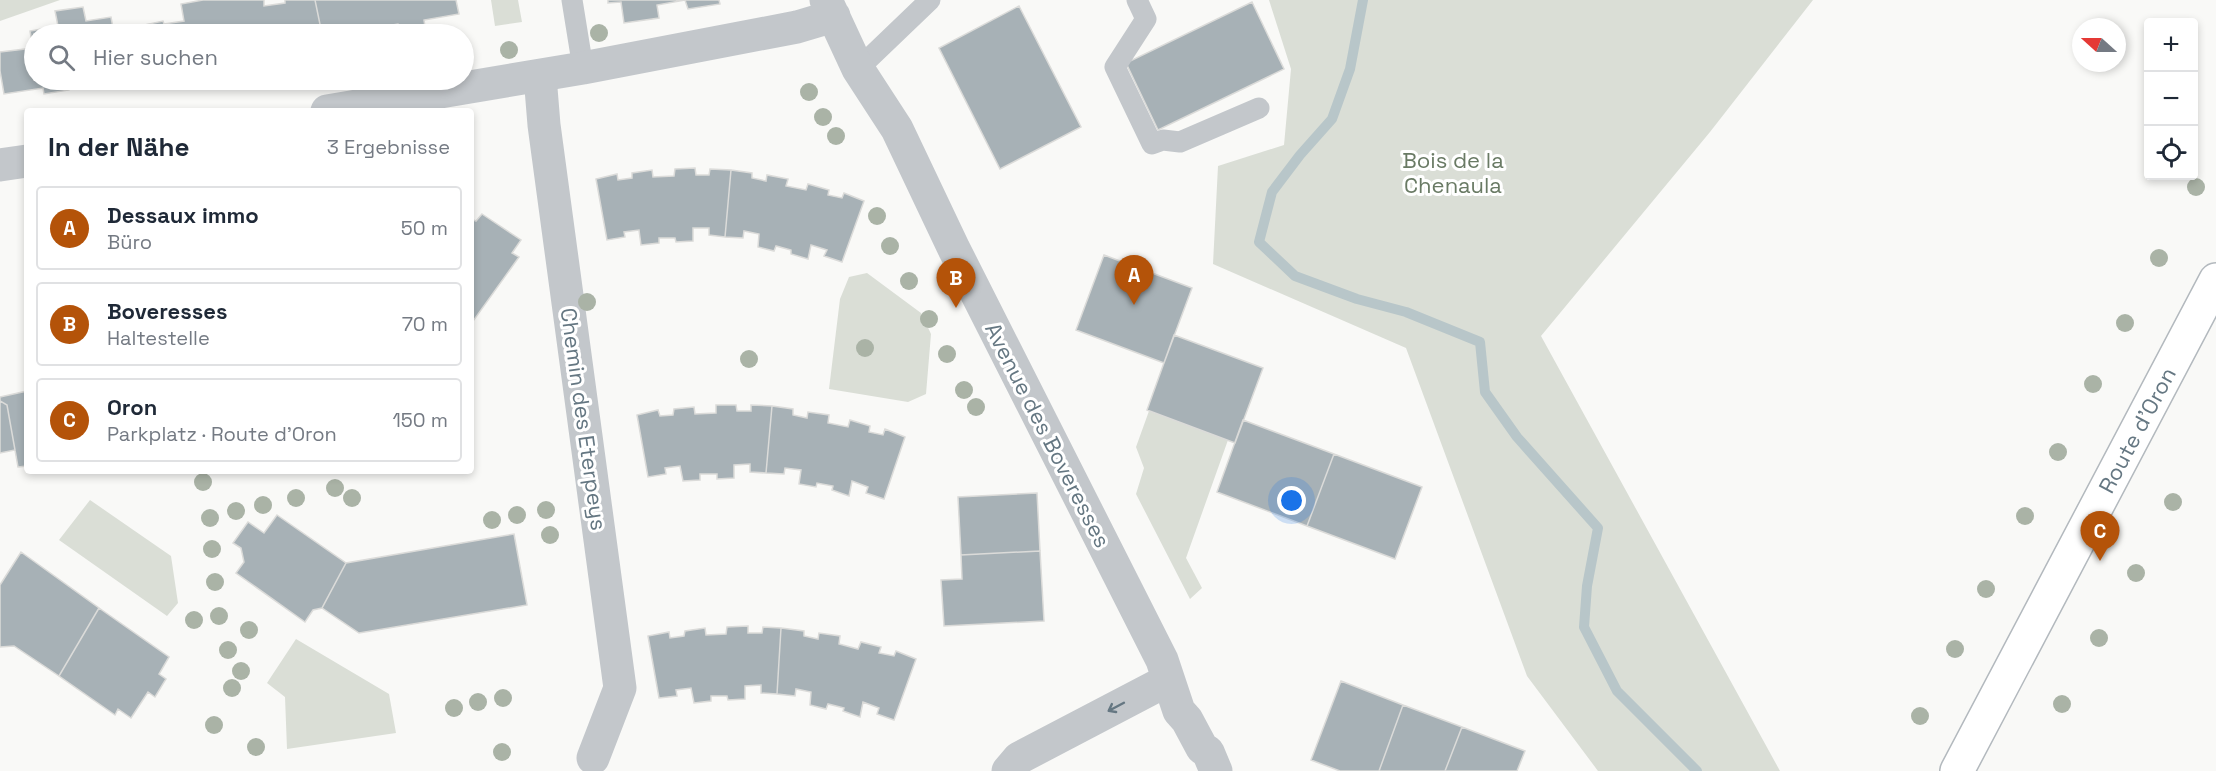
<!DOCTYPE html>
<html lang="de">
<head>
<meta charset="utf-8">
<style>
	:root { --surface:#fff; --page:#f2f2f3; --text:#1f2937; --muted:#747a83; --line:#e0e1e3; --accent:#b45309 }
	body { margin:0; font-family:"Space Grotesk",sans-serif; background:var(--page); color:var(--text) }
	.controls { position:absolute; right:18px; top:18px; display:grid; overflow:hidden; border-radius:6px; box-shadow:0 3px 9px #0003 }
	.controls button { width:54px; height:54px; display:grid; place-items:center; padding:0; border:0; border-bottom:2px solid var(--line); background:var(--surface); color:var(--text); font:30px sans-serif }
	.compass { position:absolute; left:2072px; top:18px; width:54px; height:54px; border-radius:50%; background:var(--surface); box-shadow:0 3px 9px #0003; rotate:291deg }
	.you { position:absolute; left:1292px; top:501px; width:21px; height:21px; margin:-15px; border:4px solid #fff; border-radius:50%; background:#1a73e8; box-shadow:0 0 0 9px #1a73e833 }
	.badge { display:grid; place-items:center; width:39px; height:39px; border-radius:50%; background:var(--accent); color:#fff; font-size:20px; font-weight:700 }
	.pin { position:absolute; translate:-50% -50px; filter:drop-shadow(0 2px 3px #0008) }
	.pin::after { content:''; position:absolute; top:32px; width:21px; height:18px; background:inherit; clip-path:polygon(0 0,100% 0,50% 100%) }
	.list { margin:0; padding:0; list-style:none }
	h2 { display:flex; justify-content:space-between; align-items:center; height:78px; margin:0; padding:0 24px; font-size:26px }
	h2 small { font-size:20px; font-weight:400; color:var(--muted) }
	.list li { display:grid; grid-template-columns:39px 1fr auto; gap:18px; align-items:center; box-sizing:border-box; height:84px; margin:0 12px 12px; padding:0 12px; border:2px solid var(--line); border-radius:6px }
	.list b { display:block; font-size:22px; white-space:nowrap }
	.list p { margin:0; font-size:20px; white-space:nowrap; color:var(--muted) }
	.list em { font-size:20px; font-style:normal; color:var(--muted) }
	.icon { flex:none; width:33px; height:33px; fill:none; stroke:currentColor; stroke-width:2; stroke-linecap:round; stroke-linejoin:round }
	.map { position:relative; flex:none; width:2216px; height:771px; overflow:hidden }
	.search { position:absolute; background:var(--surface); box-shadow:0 3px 9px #0003; left:24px; top:24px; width:450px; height:66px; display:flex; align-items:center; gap:15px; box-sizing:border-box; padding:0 21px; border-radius:33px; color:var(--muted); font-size:22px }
	.panel { position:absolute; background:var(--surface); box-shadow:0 3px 9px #0003; left:24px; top:108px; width:450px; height:366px; border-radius:6px }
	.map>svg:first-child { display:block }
</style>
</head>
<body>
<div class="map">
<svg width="2216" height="771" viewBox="0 0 2216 771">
	<rect width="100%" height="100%" fill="#f9f9f7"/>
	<path fill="#daded6" d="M0,0H60L0,21Z
		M491,0H518L522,22L495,26Z
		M1269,0H1813L1710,132L1541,336L1780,771H1598L1527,676L1406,348L1213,264L1218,166L1284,145L1291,69Z
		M867,273L921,313L931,334L926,394L908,402L829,389L840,299L849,277Z
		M1149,411L1228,440L1186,558L1202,588L1190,599L1136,494L1144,468L1136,447Z
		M90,500L171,556L178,603L167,616L59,540Z
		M296,639L389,694L396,733L287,749L285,697L267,683Z"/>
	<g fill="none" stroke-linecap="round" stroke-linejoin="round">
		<path stroke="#b8c6c9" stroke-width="10" d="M1363,0L1350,69L1332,119L1300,155L1272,192L1259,242L1295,276L1357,299L1406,312L1480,342L1485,392L1517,437L1598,528L1587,586L1584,627L1617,691L1697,771"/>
	</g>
	<path fill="#a7b1b6" stroke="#dbdbd9" stroke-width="1.5" d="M203,0H264V6L285,3V0H315L322,34H152L149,24L163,21L164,24L184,21L181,4Z
		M315,0H456L459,14L424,20L425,27L400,31L398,24L367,29L368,34H322Z
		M608,0H719L720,4L688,9L685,0L657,5L659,18L624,23L621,2L608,3Z
		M1252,2L1284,69L1158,130L1126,63Z
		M1019,6L1081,127L1000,169L939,48Z
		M83,7L86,21L111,17L114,33L149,24L152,34H34V80H90L68,83L69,90L44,94L43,88L4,94L0,71V52L33,48L30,31L58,26L55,11Z
		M99,80H124L100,84Z
		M695,168L696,175H709L710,169L731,170L725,237L709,235V228H693V241L676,242L675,238H659V243L641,245L639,230L624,232L625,237L607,240L596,179L617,174L618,180L632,178V173L652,170L653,177L674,176L675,169Z
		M731,170L752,173V178L766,181L767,175L788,179L786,186L806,190L808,184L829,190L828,195L842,198L844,193L864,201L842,262L824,256L827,250L811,245L808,259L791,254V250L776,246L774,251L758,247L759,234L744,231L743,238L725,237Z
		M482,214L521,240L512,253L519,257L471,324V219L476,221Z
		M1104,255L1192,288L1164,363L1076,330Z
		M1174,335L1263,368L1235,443L1147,410Z
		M27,391V466L18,467L7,405L0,401V397Z
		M0,401L7,405L15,450L0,453Z
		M716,405H736L737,411H751V405L772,406L766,473L750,472V464L734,465V478L717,479V474H700V480L683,481L680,466L665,468L666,474L648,477L637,415L658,410L660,416L673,415L674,409L694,407L695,414L716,413Z
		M772,406L793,409V415L807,418L808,412L829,415L828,423L848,427L850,420L870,426L869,432L883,435L885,429L905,437L884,499L866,493L868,487L852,481L849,496L832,490L833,486L817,483L816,487L799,484L801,470L785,468L784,474L766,473Z
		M1243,420L1334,454L1307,526L1217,492Z
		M1334,454L1422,487L1395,559L1307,526Z
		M1037,493L1040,551L961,555L958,497Z
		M277,515L346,563L322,608L313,610L305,622L236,573L244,562L241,548L233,543L248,522L264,533Z
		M514,534L527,605L359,633L322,608L346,563Z
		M1040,551L1044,621L944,626L941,580L962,579L961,555Z
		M21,552L99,608L59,676L14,646L0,647V585Z
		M99,608L169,657L159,674L166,679L155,697L148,692L131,718L118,709L115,715L59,676Z
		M748,626V633H762L763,627L781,628L777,694L761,693V685L745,686V699L728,700L727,696H711V701L694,703L691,688L676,690L677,696L659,698L648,636L669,632L670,638L684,636L685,631L705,628L706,635L726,634L727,627Z
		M781,628L804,631V636L818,639L819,633L840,636L839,644L858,649L861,642L881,647L879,653L894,656L896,651L916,659L894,720L877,714L879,708L863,702L860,717L843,711L844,708L828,704L826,709L810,705L811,692L796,689L795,696L777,694Z
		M1341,681L1403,705L1379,771H1340L1311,760Z
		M1403,705L1462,727L1445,771H1379Z
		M1462,727L1525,751L1517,771H1445Z"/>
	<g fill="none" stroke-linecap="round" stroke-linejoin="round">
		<g stroke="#b3b9be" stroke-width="36">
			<path id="secondary" d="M1957,771L2216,280"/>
		</g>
		<path stroke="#c3c7cb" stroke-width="21" d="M572,0L583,68
			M1137,0L1146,19L1115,67L1152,144L1163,140L1180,142L1259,108
			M858,69L930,0"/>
		<path stroke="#c3c7cb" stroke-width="33" d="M826,0L858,69L897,129L954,249L1162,660L1179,711L1187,720L1202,748L1208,752L1216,771
			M540,76L544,125L620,688L593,758
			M327,111L583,68L797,27L834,16
			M0,165L27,161
			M1008,771L1019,758L1168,680"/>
		<use href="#secondary" stroke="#fff" stroke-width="33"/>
	</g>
	<g fill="#aab3a6">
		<circle cx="599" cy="33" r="9"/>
		<circle cx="509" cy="50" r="9"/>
		<circle cx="809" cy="92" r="9"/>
		<circle cx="823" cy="117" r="9"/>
		<circle cx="836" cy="136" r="9"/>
		<circle cx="2196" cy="187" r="9"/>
		<circle cx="877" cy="216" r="9"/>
		<circle cx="890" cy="246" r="9"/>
		<circle cx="2159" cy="258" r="9"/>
		<circle cx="909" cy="281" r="9"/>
		<circle cx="587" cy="302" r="9"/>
		<circle cx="929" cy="319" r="9"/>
		<circle cx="2125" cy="323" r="9"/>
		<circle cx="865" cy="348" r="9"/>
		<circle cx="947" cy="354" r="9"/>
		<circle cx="749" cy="359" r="9"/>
		<circle cx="2093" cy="384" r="9"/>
		<circle cx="964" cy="390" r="9"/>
		<circle cx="976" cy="407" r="9"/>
		<circle cx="2058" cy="452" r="9"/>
		<circle cx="203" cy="482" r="9"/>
		<circle cx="335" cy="488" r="9"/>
		<circle cx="296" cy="498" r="9"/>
		<circle cx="352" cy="498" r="9"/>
		<circle cx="2173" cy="502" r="9"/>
		<circle cx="263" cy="505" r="9"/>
		<circle cx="546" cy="510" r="9"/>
		<circle cx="236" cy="511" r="9"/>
		<circle cx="517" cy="515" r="9"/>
		<circle cx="2025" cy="516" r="9"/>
		<circle cx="210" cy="518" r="9"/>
		<circle cx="492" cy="520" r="9"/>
		<circle cx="550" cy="535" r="9"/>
		<circle cx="212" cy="549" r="9"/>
		<circle cx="2136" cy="573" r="9"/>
		<circle cx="215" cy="582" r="9"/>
		<circle cx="1986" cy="589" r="9"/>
		<circle cx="219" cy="616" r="9"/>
		<circle cx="194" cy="620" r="9"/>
		<circle cx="249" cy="630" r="9"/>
		<circle cx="2099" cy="638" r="9"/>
		<circle cx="1955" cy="649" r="9"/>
		<circle cx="228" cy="650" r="9"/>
		<circle cx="241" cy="671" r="9"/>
		<circle cx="232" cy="688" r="9"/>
		<circle cx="503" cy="698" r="9"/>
		<circle cx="478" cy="702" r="9"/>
		<circle cx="2062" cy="704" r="9"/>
		<circle cx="454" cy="708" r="9"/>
		<circle cx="1920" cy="716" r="9"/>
		<circle cx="214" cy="725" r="9"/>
		<circle cx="256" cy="747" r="9"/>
		<circle cx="502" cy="752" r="9"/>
	</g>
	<defs><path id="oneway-shaft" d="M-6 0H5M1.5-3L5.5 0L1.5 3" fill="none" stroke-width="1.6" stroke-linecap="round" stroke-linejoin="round" transform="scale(1.5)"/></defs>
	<use stroke="#657782" href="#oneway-shaft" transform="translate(1116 707) rotate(152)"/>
	<g text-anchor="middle" stroke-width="6" stroke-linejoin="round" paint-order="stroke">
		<g font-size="22" fill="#697a64" stroke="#fff">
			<text x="1453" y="168">Bois de la<tspan x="1453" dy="25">Chenaula</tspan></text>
		</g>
		<g font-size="22" fill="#657782" stroke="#fff">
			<text transform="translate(584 419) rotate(82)" y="8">Chemin des Eterpeys</text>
			<text transform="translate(2137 430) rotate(-62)" y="8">Route d'Oron</text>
			<text transform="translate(1048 435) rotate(63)" y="8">Avenue des Boveresses</text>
		</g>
	</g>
</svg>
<div class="controls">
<button>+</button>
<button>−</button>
<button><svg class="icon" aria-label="locate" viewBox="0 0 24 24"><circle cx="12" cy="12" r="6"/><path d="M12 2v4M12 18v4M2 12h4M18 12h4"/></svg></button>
</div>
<svg class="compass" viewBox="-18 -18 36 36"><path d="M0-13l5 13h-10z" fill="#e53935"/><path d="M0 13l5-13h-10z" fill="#747a83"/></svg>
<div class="you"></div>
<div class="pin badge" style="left:1134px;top:305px">A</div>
<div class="pin badge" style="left:956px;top:308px">B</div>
<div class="pin badge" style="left:2100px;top:561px">C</div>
<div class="search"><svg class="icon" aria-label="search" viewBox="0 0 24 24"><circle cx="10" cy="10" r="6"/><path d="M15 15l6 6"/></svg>Hier suchen</div>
<section class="panel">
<h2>In der Nähe<small>3 Ergebnisse</small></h2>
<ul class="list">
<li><span class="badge">A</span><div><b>Dessaux immo</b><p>Büro</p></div><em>50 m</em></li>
<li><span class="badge">B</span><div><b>Boveresses</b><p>Haltestelle</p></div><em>70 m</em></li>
<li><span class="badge">C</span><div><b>Oron</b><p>Parkplatz · Route d'Oron</p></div><em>150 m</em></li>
</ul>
</section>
</div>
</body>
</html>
